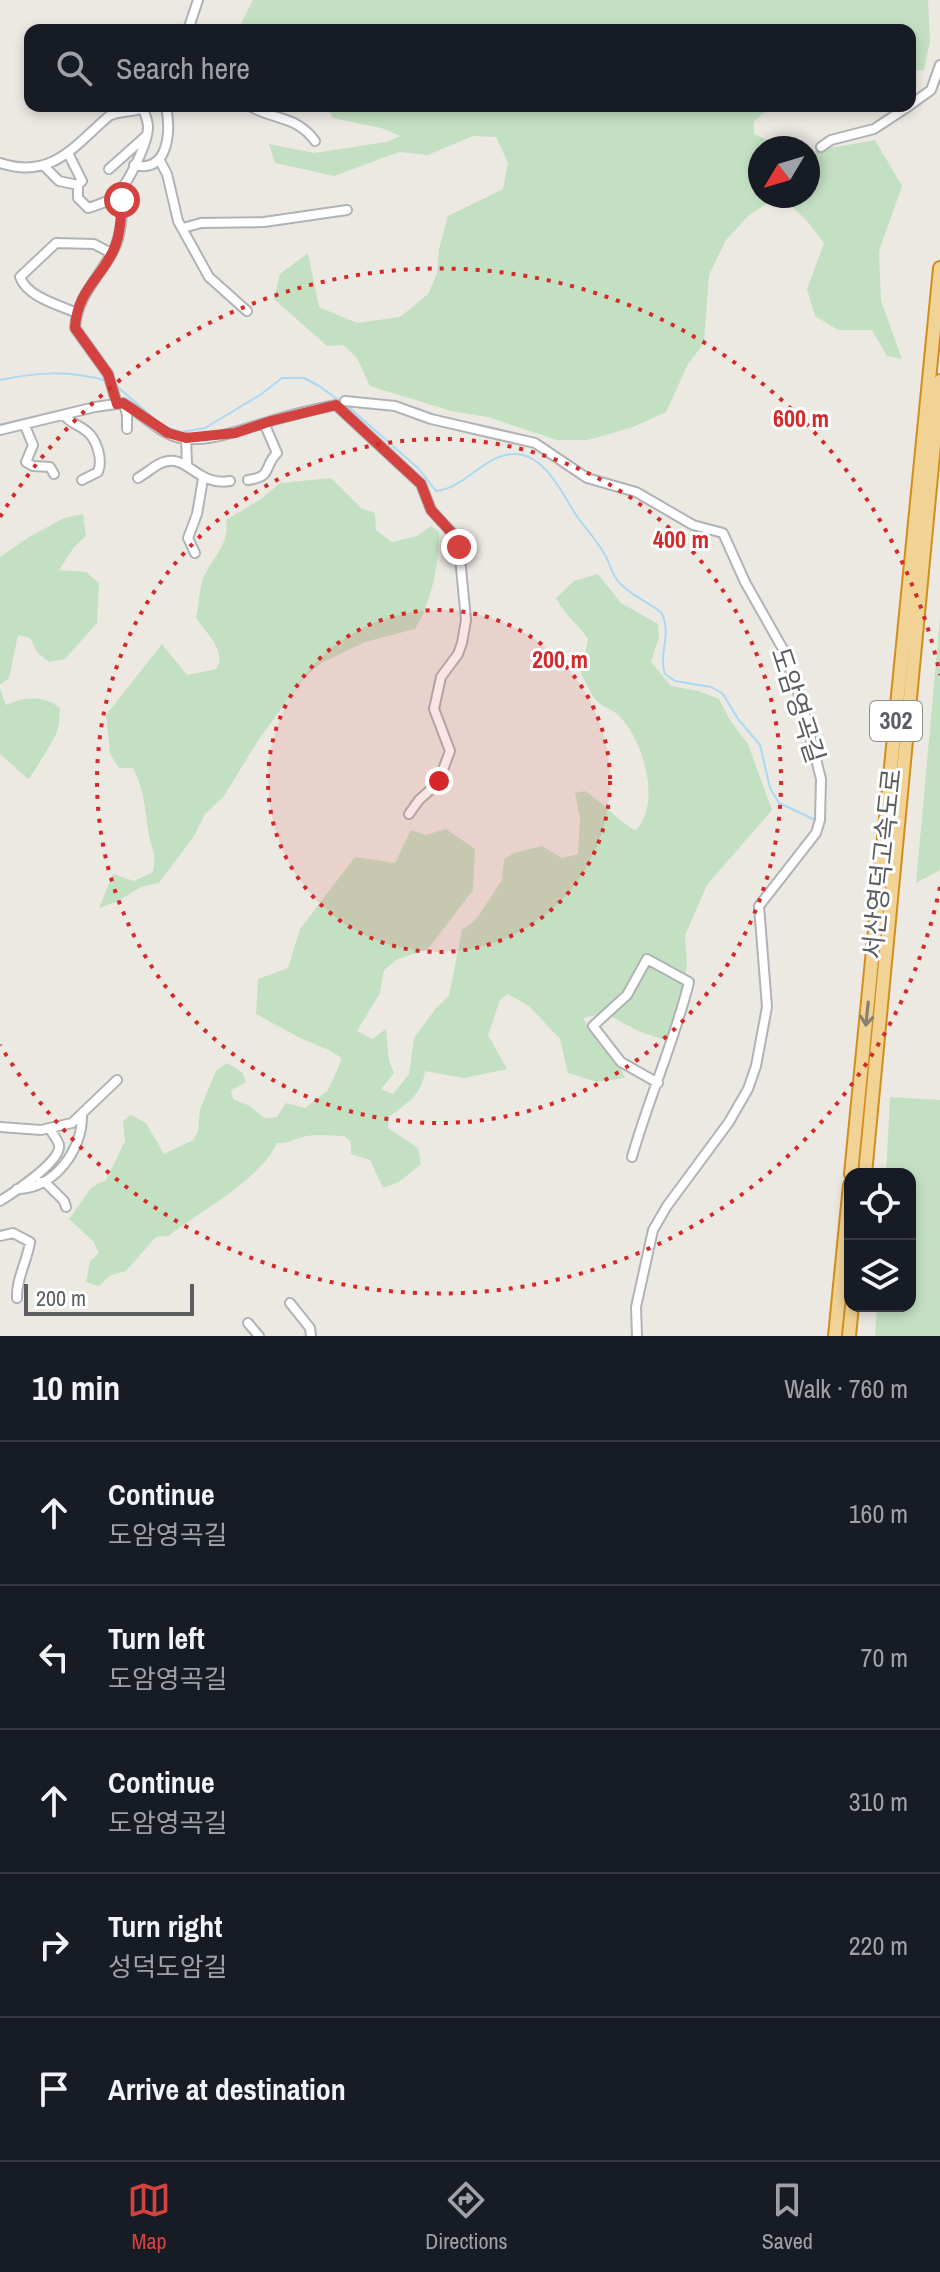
<!DOCTYPE html>
<html lang="en">
<head>
<meta charset="utf-8">
<style>
	:root { --surface:#171b24; --page:#20242c; --text:#f1f3f6; --muted:#9ea1a6; --line:#363941; --accent:#d44240 }
	body { margin:0; font-family:"Archivo Narrow","Noto Sans KR",sans-serif; background:var(--page); color:var(--text) }
	.controls { position:absolute; right:24px; bottom:24px; display:grid; overflow:hidden; border-radius:16px; box-shadow:0 4px 12px #0003 }
	.controls button { width:72px; height:72px; display:grid; place-items:center; padding:0; border:0; border-bottom:2px solid var(--line); background:var(--surface); color:var(--text); font:40px sans-serif }
	.compass { position:absolute; left:748px; top:136px; width:72px; height:72px; border-radius:50%; background:var(--surface); box-shadow:0 4px 12px #0003; rotate:232deg }
	.scale { position:absolute; left:24px; bottom:20px; width:170px; box-sizing:border-box; padding-left:8px; border:4px solid #5b5e61; border-top:0; font-size:22px; line-height:28px; white-space:nowrap; color:#5b5e61; -webkit-text-stroke:6px #fff; paint-order:stroke }
	.stop { position:absolute; width:24px; height:24px; margin:-18px; border:6px solid #d44240; border-radius:50%; background:#fff }
	.stop.end { background:#d44240; border-color:#fff; box-shadow:0 2px 8px #0008 }
	.list { margin:0; padding:0; list-style:none }
	h2 { display:flex; justify-content:space-between; align-items:center; height:104px; margin:0; padding:0 32px; font-size:34px }
	h2 small { font-size:26px; font-weight:400; color:var(--muted) }
	.list li { display:grid; grid-template-columns:52px 1fr auto; gap:24px; align-items:center; box-sizing:border-box; height:144px; padding:0 32px; border-top:2px solid var(--line) }
	.list b { display:block; font-size:30px; white-space:nowrap }
	.list p { margin:0; font-size:26px; white-space:nowrap; color:var(--muted) }
	.list em { font-size:26px; font-style:normal; color:var(--muted) }
	.icon { flex:none; width:44px; height:44px; fill:none; stroke:currentColor; stroke-width:2; stroke-linecap:round; stroke-linejoin:round }
	.map { position:relative; flex:none; width:940px; height:1336px; overflow:hidden }
	.search { position:absolute; background:var(--surface); box-shadow:0 4px 12px #0003; left:24px; right:24px; top:24px; height:88px; display:flex; align-items:center; gap:20px; box-sizing:border-box; padding:0 28px; border-radius:16px; color:var(--muted); font-size:30px }
	.sheet { height:824px; background:var(--surface) }
	nav { display:flex; justify-content:space-around; align-items:center; box-sizing:border-box; height:112px; border-top:2px solid var(--line); background:var(--surface); font-size:22px; color:var(--muted) }
	nav a { display:grid; justify-items:center; gap:4px }
	nav .on { color:var(--accent) }
	.map>svg:first-child { display:block }
</style>
</head>
<body>
<div class="map">
<svg width="940" height="1336" viewBox="0 0 940 1336">
	<rect width="100%" height="100%" fill="#ece9e3"/>
	<path fill="#c4e0c2" d="M253,0H928L930,42L924,70L910,71V30H238Z
		M327,106H792L770,108L754,121V134L783,148H760V196H778L748,216L726,240L709,275L704,343L688,364L666,412L633,427L588,440H557L488,417L451,411L370,386L357,358L343,345L327,346L274,299L280,274L308,253L319,307L357,323L400,317L428,294L437,273L439,249L448,216L503,189L508,163L496,137L473,136L428,155L399,152L334,176L275,163L269,144L314,153L386,142L400,136L381,128L333,118Z
		M875,140L902,186L879,251L881,301L902,359L887,356L872,330H838L815,316L807,289L824,243L807,221L781,196H808V152Z
		M331,478L361,508L375,513L376,530L392,542L417,536L431,526L439,532C439,565 432,601 415,629L365,642L321,663L303,679L259,739L224,796L205,814L194,836L159,883L141,887L116,902L99,908L113,874L134,881L153,872C156,852 153,853 149,836C145,811 145,791 133,768H119L110,754L106,715L162,644L187,675L216,669C228,652 206,633 196,618C199,606 199,591 203,579C211,559 231,543 226,520L261,499L280,483Z
		M83,514L86,536L74,547L59,570L86,572L99,583L97,623L65,659L49,662L37,652L30,638L18,635L9,678L0,685V557L29,537L64,518Z
		M598,574L621,603L658,624L659,637L651,662L671,686L699,691L719,699L730,720L748,744L772,810L707,885L685,935L687,963L679,1018L668,1041L638,1031L605,1013L583,1018C595,1040 616,1054 625,1078L597,1082L568,1073L560,1039L529,1006L508,994L500,1000L488,1035L507,1069L464,1078L425,1071C422,1096 406,1103 389,1117L388,1128L418,1148L421,1164L399,1182L383,1188L370,1160L351,1154V1142L344,1136C331,1136 316,1133 303,1137C293,1139 288,1144 277,1143C259,1181 202,1210 168,1236L156,1237L126,1271L111,1275L99,1286L86,1282L90,1261L99,1253L93,1241L69,1219L92,1187L106,1180L125,1141L123,1121L131,1115L146,1123L164,1154L193,1140L198,1131L200,1109L216,1071L227,1063L242,1072L246,1082L231,1090L233,1099L250,1106L264,1118L277,1117L286,1103L305,1108L328,1090L342,1059L333,1052L300,1038L256,1014L258,979L288,968L300,929L355,857L395,863L411,830L426,835L446,829L475,849L473,890L428,949L398,959L384,970L380,993L357,1031L372,1039L386,1029L389,1061L394,1073L381,1089L393,1094L409,1074L414,1038L436,1008L449,996L462,930L477,918L502,880L504,859L514,853L542,846L562,858L578,854L580,818L575,793L585,791C600,800 625,827 636,830C662,802 643,738 618,715C612,709 602,707 597,701C590,694 586,682 581,674L588,639C578,624 564,614 556,598L574,581Z
		M940,618V870L916,883Z
		M0,689L6,705C25,696 43,695 60,708C59,716 60,727 56,734C53,741 32,776 28,779L0,754Z
		M890,1097L940,1100V1336H875L877,1306H910V1174H886Z"/>
	<g fill="none" stroke-linecap="round" stroke-linejoin="round">
		<path stroke="#aad9f4" stroke-width="2" d="M0,380C38,372 69,370 107,381
			M113,383L163,426L181,432L205,428L260,395L282,378H304L319,386L351,409L419,469L436,491C465,488 483,456 512,454C544,452 562,493 576,515C585,528 597,540 605,555C609,562 611,570 615,577C626,595 658,606 662,614C672,635 658,655 665,674L675,681L711,687L723,694L738,719L760,745L770,788L779,803L815,820"/>
		<g stroke="#b0b3b6" stroke-width="12">
			<path id="minor" d="M188,30L198,0
				M910,105L931,90L940,65
				M250,106C275,121 296,115 315,141
				M821,147L831,140L874,129L909,106
				M160,161L167,174L178,221L209,277L247,311
				M0,163C52,180 74,146 109,116C122,109 135,114 147,106
				M134,165C169,174 171,131 166,106
				M44,166L59,181L78,185L82,181L68,153
				M109,169L146,136
				M78,185V198L88,208C98,205 108,202 116,195C128,184 148,143 148,127C148,121 145,114 143,109
				M183,228L201,223L264,222L347,210
				M77,313C59,305 27,297 20,277L56,243L94,244L111,253
				M345,401L395,406L431,419L535,443L587,478L636,492L693,525L723,533L745,582L784,651L803,707L821,779L820,820L816,833L759,906L767,1007L756,1066L748,1089L729,1122L667,1206L653,1230L636,1307L637,1336
				M117,404L108,374L75,328C77,295 100,277 114,249C123,231 122,205 124,186
				M124,404L127,415V429
				M64,415C70,423 77,424 85,430C97,438 103,460 98,472L82,480
				M25,426L33,445L26,462L33,466L50,467L54,474
				M0,430L95,407L123,403C141,413 157,431 176,437C204,446 248,427 274,420C295,414 315,409 336,405L421,484L431,510L453,534L459,547L466,620L462,643L458,654L441,677L434,709L450,751L438,783L419,800L409,814
				M186,438L187,464
				M138,478C145,474 152,468 159,464C187,450 195,487 230,481
				M248,480C273,477 263,467 277,453L264,423
				M195,553L188,538L197,514L203,479
				M0,1127L41,1130L72,1123L117,1080
				M632,1157C649,1097 674,1043 689,982L647,959L627,995L593,1026L621,1062L658,1083
				M40,1182H45L64,1201L66,1207
				M17,1189C53,1190 83,1150 82,1115
				M0,1201C13,1193 62,1161 59,1145C58,1140 52,1133 49,1128
				M0,1236L13,1233L30,1242C27,1262 16,1279 17,1298
				M290,1303L310,1328L311,1336
				M248,1323L259,1336"/>
		</g>
		<g stroke="#d38d1b" stroke-width="16">
			<path id="highway" d="M851,1174L940,268
				M865,1174L940,381
				M835,1336L850,1185
				M849,1336L852,1306"/>
		</g>
		<use href="#minor" stroke="#fff" stroke-width="8"/>
		<use href="#highway" stroke="#f0d395" stroke-width="12"/>
	</g>
	<defs><path id="oneway-shaft" d="M-6 0H5M1.5-3L5.5 0L1.5 3" fill="none" stroke-width="1.6" stroke-linecap="round" stroke-linejoin="round" transform="scale(2)"/></defs>
	<use stroke="#888171" href="#oneway-shaft" transform="translate(867 1014) rotate(96)"/>
	<g fill="none" stroke-linecap="round" stroke-linejoin="round">
		<path stroke="#d44240" stroke-width="10" d="M122,200C121,215 121,230 116,244C105,276 77,288 75,328L108,374L117,404L123,403L168,433L186,438L235,433L271,421L336,405L421,484L431,510L453,534L459,547"/>
	</g>
	<circle cx="439" cy="781" r="171" fill="#d62828" fill-opacity=".12"/>
	<g fill="none" stroke="#d62828" stroke-width="4" stroke-dasharray="4 8">
		<circle cx="439" cy="781" r="171"/>
		<circle cx="439" cy="781" r="342"/>
		<path d="M940 887A512 512 0 0 1 0 1045M0 517A512 512 0 0 1 940 675"/>
	</g>
	<g text-anchor="middle" stroke-width="6" stroke-linejoin="round" paint-order="stroke">
		<rect fill="#fff" stroke="#8c8e90" stroke-width="2" x="870" y="701" width="52" height="40" rx="6"/>
		<g font-size="24" font-weight="bold" fill="#5b5e61">
			<text x="896" y="729">302</text>
		</g>
		<g font-size="26" fill="#5b5e61" stroke="#fff">
			<text transform="translate(798 705) rotate(72)" y="9">도암영곡길</text>
			<text transform="translate(882 864) rotate(-84)" y="9">서산영덕고속도로</text>
		</g>
	</g>
	<circle cx="439" cy="781" r="12" fill="#d62828" stroke="#fff" stroke-width="4"/>
	<g font-size="24" text-anchor="middle" font-weight="bold" fill="#d62828" stroke="#fff" stroke-width="6" stroke-linejoin="round" paint-order="stroke">
		<text x="801" y="427">600 m</text>
		<text x="681" y="548">400 m</text>
		<text x="560" y="668">200 m</text>
	</g>
</svg>
<div class="controls">
<button><svg class="icon" aria-label="locate" viewBox="0 0 24 24"><circle cx="12" cy="12" r="6"/><path d="M12 2v4M12 18v4M2 12h4M18 12h4"/></svg></button>
<button><svg class="icon" aria-label="layers" viewBox="0 0 24 24"><path d="M12 4l9 5-9 5-9-5zM3 14l9 5 9-5"/></svg></button>
</div>
<svg class="compass" viewBox="-18 -18 36 36"><path d="M0-13l5 13h-10z" fill="#e53935"/><path d="M0 13l5-13h-10z" fill="#9ea1a6"/></svg>
<div class="scale">200 m</div>
<div class="stop" style="left:122px;top:200px"></div>
<div class="stop end" style="left:459px;top:547px"></div>
<div class="search"><svg class="icon" aria-label="search" viewBox="0 0 24 24"><circle cx="10" cy="10" r="6"/><path d="M15 15l6 6"/></svg>Search here</div>
</div>
<section class="sheet">
<h2>10 min<small>Walk · 760 m</small></h2>
<ul class="list">
<li><svg class="icon" aria-label="ahead" viewBox="0 0 24 24"><path d="M12 20V5M6 11l6-6 6 6"/></svg><div><b>Continue</b><p>도암영곡길</p></div><em>160 m</em></li>
<li><svg class="icon" aria-label="left" viewBox="0 0 24 24"><path d="M17 20v-9H6M10 6l-5 5 5 5"/></svg><div><b>Turn left</b><p>도암영곡길</p></div><em>70 m</em></li>
<li><svg class="icon" aria-label="ahead" viewBox="0 0 24 24"><path d="M12 20V5M6 11l6-6 6 6"/></svg><div><b>Continue</b><p>도암영곡길</p></div><em>310 m</em></li>
<li><svg class="icon" aria-label="right" viewBox="0 0 24 24"><path d="M7 20v-9h11M14 6l5 5-5 5"/></svg><div><b>Turn right</b><p>성덕도암길</p></div><em>220 m</em></li>
<li><svg class="icon" aria-label="arrive" viewBox="0 0 24 24"><path d="M6 21V4h12l-3 4 3 4H6"/></svg><div><b>Arrive at destination</b></div></li>
</ul>
</section>
<nav>
<a class="on"><svg class="icon" aria-label="map" viewBox="0 0 24 24"><path d="M3 6l6-2 6 2 6-2v14l-6 2-6-2-6 2zM9 4v14M15 6v14"/></svg>Map</a>
<a><svg class="icon" aria-label="directions" viewBox="0 0 24 24"><path d="M12 3l9 9-9 9-9-9zM9 14v-3h6M13 9l2 2-2 2"/></svg>Directions</a>
<a><svg class="icon" aria-label="saved" viewBox="0 0 24 24"><path d="M7 4h10v16l-5-4-5 4z"/></svg>Saved</a>
</nav>
</body>
</html>
